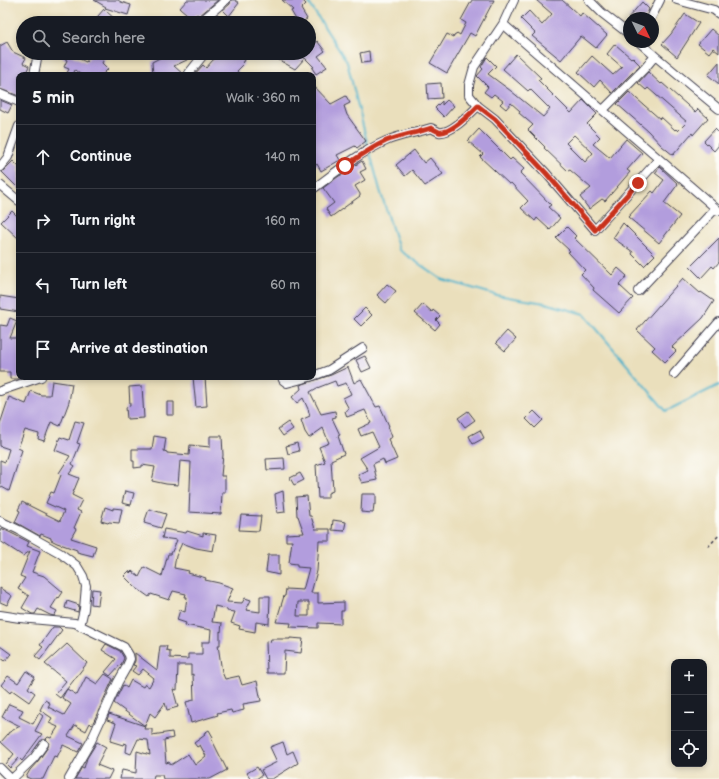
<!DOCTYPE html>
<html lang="en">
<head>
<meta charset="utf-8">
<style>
	:root { --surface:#171b24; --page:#20242c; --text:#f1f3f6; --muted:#9ea1a6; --line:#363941 }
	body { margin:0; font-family:"Balsamiq Sans",sans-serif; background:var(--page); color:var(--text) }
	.controls { position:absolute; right:12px; bottom:12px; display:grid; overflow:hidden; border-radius:8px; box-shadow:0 2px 6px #0003 }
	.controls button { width:36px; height:36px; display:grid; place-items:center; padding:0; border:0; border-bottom:1px solid var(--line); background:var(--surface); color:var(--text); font:20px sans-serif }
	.compass { position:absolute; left:623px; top:12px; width:36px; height:36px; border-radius:50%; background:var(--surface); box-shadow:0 2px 6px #0003; rotate:133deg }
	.stop { position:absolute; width:12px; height:12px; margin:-9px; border:3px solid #c8321e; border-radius:50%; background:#fff }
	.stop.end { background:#c8321e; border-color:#fff; box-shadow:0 1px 4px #0008 }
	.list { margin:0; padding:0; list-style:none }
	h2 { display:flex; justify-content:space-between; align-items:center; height:52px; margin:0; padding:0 16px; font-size:17px }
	h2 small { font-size:13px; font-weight:400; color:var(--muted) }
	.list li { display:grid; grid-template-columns:26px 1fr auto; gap:12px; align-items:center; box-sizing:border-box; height:64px; padding:0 16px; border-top:1px solid var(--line) }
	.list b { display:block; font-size:15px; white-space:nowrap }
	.list em { font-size:13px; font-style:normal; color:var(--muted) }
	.icon { flex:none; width:22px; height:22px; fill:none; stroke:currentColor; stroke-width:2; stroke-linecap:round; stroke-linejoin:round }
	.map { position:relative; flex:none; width:719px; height:779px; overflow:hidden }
	.search { position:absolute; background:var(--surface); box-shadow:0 2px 6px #0003; left:16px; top:16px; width:300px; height:44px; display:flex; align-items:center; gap:10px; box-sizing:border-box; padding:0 14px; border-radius:22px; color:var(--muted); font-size:15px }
	.panel { position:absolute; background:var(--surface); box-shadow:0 2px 6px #0003; left:16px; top:72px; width:300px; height:308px; border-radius:8px }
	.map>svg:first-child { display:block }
</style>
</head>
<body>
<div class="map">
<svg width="719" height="779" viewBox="0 0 719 779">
	<rect width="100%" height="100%" fill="#fdfcf7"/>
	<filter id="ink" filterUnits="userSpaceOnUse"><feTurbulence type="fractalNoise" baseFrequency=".025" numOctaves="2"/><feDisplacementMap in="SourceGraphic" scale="8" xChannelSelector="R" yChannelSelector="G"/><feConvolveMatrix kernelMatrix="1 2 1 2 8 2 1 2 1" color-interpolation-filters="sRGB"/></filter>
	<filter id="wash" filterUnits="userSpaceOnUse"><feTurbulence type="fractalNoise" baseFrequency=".012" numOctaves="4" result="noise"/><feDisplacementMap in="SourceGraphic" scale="16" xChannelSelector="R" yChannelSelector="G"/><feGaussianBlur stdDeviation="0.9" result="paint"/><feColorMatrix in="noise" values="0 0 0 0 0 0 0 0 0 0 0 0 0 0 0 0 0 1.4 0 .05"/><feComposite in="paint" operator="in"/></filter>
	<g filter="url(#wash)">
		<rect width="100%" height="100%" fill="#eadfbc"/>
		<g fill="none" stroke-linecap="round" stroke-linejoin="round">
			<path stroke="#4ab1c9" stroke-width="2" d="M307,0L347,62L368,146
				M370,153L380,190L399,250L441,279L496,295L545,303L584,314L666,411L719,385"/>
		</g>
		<g id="blocks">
			<path fill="#b29ddd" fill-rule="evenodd" d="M94,0H118L121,2L131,5L128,15L105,8L106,7Z
				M187,0H218L199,16L197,14L193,19L180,8Z
				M231,0H235L239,3L229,16L223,10L230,4Z
				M282,0H302L306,4L301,9L307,19L301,23H298L291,11L293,10Z
				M472,0H494L475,36L470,33L447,73L430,63L447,34L453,37L455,34H456L457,33L460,35L466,23L461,20Z
				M536,0H562L580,16L582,13L607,35L596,48L581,36L561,60L532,36L535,33L521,19L529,11L542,25L552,14Z
				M642,2L649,9L646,17L645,18H628Z
				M104,9L119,23H92Z
				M685,14L699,23L677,57L662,44L671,34Z
				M711,29L719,36V53L713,48L709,53L698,44Z
				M309,33L315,43L317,41L325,51L318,56L327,67L316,74L312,68L314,67L305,58L295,69L279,60L283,53H309Z
				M7,42L13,52L26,58L23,63L29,66L25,75H19V96L0,89V46Z
				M615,44L631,58L632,57L640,65L612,93L600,80L594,87L578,72L592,56L613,75L622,67L607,54Z
				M369,51L370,62L362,63L360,53Z
				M55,53H67L86,62L92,53H95L104,59L102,63L108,69L102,75H81L75,70L73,75H66L69,69L64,67L67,60Z
				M169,53H194L189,59L174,66L184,75H153L152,62Z
				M224,53H228L232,59L239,53H241L245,61L242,62L244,64L237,71L240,75H194L203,65L206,68L213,60Z
				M516,54L541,78L538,80L571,113L583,100L597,114L587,124L600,137L593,144L610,158L626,139L642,153L627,170L630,172L605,201L602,199L589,209L580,197L591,188L570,170L568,171L544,148L545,147L528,130L533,125L519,113L520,111L511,103L506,109L500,104L503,101L494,94L491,97L484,92L488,87L477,76L483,69L481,67L487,57L496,66L488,74L511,91L543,117L550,109L530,89L528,91L503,69ZM574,135L593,153L585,162L566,143Z
				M719,62V84L708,75Z
				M648,72L661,84L662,83L695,112L698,109L708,118L693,135L692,133L673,155L662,146L648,131L617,104L629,92L660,119L661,117L675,130L676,129L678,131L687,122L648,88L646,90L638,83Z
				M441,83L442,98L428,99L427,84Z
				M313,85L331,104L346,96L350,103L344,106L347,115L366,141L357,148L355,146L337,155L340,160L321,171L317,164L313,167Z
				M0,100L12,105L8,113L0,109Z
				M447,100L454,106L444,117L435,108L442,101V105Z
				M479,129L510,160L512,158L524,169L520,173L551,205L548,207L560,218L550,230L537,218L535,221L521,208L528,201L511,183L509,184L480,157L483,154L468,141Z
				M715,129L719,133V145L714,151L704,141Z
				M414,150L424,163L430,158L443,174L425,186L412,170L405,176L396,165Z
				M13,161L19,167V189L2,172Z
				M362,161L366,169L360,172L365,180L355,186L360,194V196L331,217L326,209L334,203L323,188L339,176L352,170L351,168Z
				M660,167L678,184L664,203L680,216L659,243L628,217L652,191L654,193L664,180L655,173Z
				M12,211L19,218V239L1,222Z
				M623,223L655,255L644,266L632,254L633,252L613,238Z
				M567,227L576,236L574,238L612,275L618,268L627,276L619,285L633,298L619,313L593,290L594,288L581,274L585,270L568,252L570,251L556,238Z
				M719,238V262L714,268L712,266L701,278L690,267Z
				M683,278L700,293L701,292L714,301L703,318L672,347L676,351L665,362L652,350L655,347L637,330Z
				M387,284L396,291L386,303L377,295Z
				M0,296L19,299V312L0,309Z
				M423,304L432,312L433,310L440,316L436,320L440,324L435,330L415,313Z
				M365,308L372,315L361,326L354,319Z
				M10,318L17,321L10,338H19V379H10V372H0V325L7,326Z
				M507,331L516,339L505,351L496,343Z
				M365,356L371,368L362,372L356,360Z
				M348,367L354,383L361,379L376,407L380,406L389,426H388L392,437L388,439L397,459L385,464L383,459L373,464L377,480L362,483L358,475L368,470L360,458L379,447L372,432L361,436L358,429L371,423L365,410L347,417L345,411L349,409L343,398L351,394L346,383L337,386L335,381L317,388L310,392L321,414L335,411L336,417L332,418L340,435L338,436L344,454L331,460L333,491L328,493V498H318L316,465L325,462L319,447L329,443L323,428L309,438L305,432L301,420L310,416L308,409L303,398L297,403L292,397L301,389L300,385L331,375Z
				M193,377H205L207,406L196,407Z
				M52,381L72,384L69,402L60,426L51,422L44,441L38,439L39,434L25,430L18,448L22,450L9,491L0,486V460L5,462L9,449L0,446V424L9,397L26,404L31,391L41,395H50Z
				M142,386L144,418L127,419L126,407L130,406L129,387Z
				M167,402H174V415H167Z
				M468,411L475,420L465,427L458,418Z
				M534,411L543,420L535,428L526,419Z
				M75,421L84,423L77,443L80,444L72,464L75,466L69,474L79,478L72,495L82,500L77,510L81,512L74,528L76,529L71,538L96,546L93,556L77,552V550L57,543L51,540V538L41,534L40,536L15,522L20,511L18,510L22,502L60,521L64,511L46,503L51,492L54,493L61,475L59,473L70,456L55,450L60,437L69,440Z
				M288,422L293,429L283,436L278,429Z
				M480,430L484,438L473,444L469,436Z
				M154,436L166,438L164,451L167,452V453L189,455L190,445L210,447V436H222L223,455L221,476H225V492H222L221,514L189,512L191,462L180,461L178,485L166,484L152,481L155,467L142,465V467L134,468V461H132V449H152Z
				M297,443L299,451L288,454L286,446Z
				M284,458L285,469L267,470L266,459Z
				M300,473L304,480L294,485L290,478Z
				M125,491L134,493L131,505L122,503Z
				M283,491L285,512L277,513L275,494Z
				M362,494H376V504H374L373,513L361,512Z
				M307,496L309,516H311L315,529H330V541H319L317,571L311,593H318V603L344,602V611H341V624L318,623V628L290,627L291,623L276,622L284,596H285L286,589L303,590L309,568L297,567V564L289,563L292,541H286V534L304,533L298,516H297L296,497ZM298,602H309V616H297Z
				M105,507L113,510V508L122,509L119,523L109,522L108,523L101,521Z
				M149,509L166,514L161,528L144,523Z
				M241,515L261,516L259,531L239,530Z
				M333,520L346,522L344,531L332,530Z
				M1,528L29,542L27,546L40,551L32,572L44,576L63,592L59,598L58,597L51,608L57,611L54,616L50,615L38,609L35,614H32L22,608L29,596L18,589L25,578L20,576L30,551L23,556L0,541V530Z
				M164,529L186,533L187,531L203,536V533L216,535L213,551L196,548L182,543L176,556L174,568L189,571L188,573L206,578L205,580L219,583L233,588L227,602L242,603L245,598L251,600L246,610L260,612V596H270L269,624L256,622L255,632L239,629L240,626L231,623L235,612L227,611V609L215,606L212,622L222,623L221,632L220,631V645H218L222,672L225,679L239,676L242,685L257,681L261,701L243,704L244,710L232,713L231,710L217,713L218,715L191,723L186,702L194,700L193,674L191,675V665H178L177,690L173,689L178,707L167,710L165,703L155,717L150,713L145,726L114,703L123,685L127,688L131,680L143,687L145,684L149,687L154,678L143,669L138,675L132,671L136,666L133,665L135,661V653L157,670L160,646H167L166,650L170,651V658L188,659V654H202V642H210L211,630L185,625L186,623L177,620L180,610L185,612L187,597H185L186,594L173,591L169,600L151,594L149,597L135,587L124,576L129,571L130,573L132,571L139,577L144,567L162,576L168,554H171L177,540L162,538Z
				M268,555H279V575L266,572Z
				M0,588L12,596L7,605L0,602Z
				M92,589L100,590L98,605L91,604Z
				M67,601L79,605L78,612L65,608Z
				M53,627H59L62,630L40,660L35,656L43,647L40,645Z
				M290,638L303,639L301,653L285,651L284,673H267L266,641L270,642L271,639H290Z
				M67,644L87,663L60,698L55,694L66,681L45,664Z
				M106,644L120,651L124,658L121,665V664L110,676L105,672L116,659L102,650Z
				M0,646L11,654L5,661L0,657Z
				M26,671L35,677L28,688L35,693L29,702L12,690L10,693L1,685L8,676L18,683Z
				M105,674L113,679L92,725L90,723L86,731L75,725L68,736L83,743L78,752L63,745L57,757L54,756L43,779H31L26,777L30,770L38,761L48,747L49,742L46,739L48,737L51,738L58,727L49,723L52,718L40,710L45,700L50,703L48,707L64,715L71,704L62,698L67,689L77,695L86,677L97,684Z
				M9,704L23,710L19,717L33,724L39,713L43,716L35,731L42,734L22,761L19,758L10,768L6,764L14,754L1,742L8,734V733L20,726L2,717Z
				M109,714L145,726L144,729H152V735L172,732L173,738L164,740L166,763L169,762L171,765L188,754L195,765L206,756L200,745L197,747L194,743L205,735L204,733L209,730L213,737L211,738L227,770L210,779H163L162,775H154L153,779H120L122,770L136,773L137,751L150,755L148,740L138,739L131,754L126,752L127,744L124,743L123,745L110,741L116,723L107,720Z
				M97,742L106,747L97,765L112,771L108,779H75L82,767L84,768L87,758Z
				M283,742L287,754L293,751L298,763L272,779H266L261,770L277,762L270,747Z
				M257,767L262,775L256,779H251L247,773Z"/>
		</g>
	</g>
	<g filter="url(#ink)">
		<use href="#blocks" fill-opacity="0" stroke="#403e4e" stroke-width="1"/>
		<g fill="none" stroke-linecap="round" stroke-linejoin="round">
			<g stroke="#403e4e" stroke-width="10">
				<path id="street" d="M589,0L602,13L629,34
					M677,0L714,10L719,14
					M651,18L660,0
					M199,23L226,0
					M639,42L655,56
					M34,75L38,53
					M189,75V73L205,53
					M0,94L19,102
					M478,106L469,95V85L474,67L503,24L514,0
					M603,110L645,68L655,56L719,109
					M659,159L719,211
					M0,167L8,157L19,126
					M0,185L19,201
					M313,189C336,172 359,153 386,141C400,135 416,133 431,128C433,129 437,131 439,132C451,134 470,114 478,106L495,119L546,173L595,230L659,159L503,24
					M638,291L715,209
					M674,374L719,322
					M313,376L329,370L363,348
					M282,377L283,380L287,383L310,377
					M0,391L41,377
					M0,521L19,530L60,553L77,566L83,576L86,586L84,609L80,626
					M0,615L20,618L75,623L124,647L129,655L130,659L126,668L118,682L91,741L69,779
					M0,768L11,779
					M12,779L34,758L44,744"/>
			</g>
			<path stroke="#403e4e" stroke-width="1.5" stroke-dasharray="3 3" stroke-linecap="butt" d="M708,547L719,535"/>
			<use href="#street" stroke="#fff" stroke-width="8"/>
		</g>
	</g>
	<g fill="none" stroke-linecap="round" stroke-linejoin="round" filter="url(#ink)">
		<path stroke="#c8321e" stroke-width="5" d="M345,166C358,157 371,148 386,141C399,136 416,133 431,128C433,129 437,131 439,132C451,134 470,114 478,106L495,119L546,173L595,230L638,183"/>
	</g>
</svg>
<div class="controls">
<button>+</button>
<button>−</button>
<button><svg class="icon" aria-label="locate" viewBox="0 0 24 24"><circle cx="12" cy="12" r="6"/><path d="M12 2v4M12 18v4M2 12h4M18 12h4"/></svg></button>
</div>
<svg class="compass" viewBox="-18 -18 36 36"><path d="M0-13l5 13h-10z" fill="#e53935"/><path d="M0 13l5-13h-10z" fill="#9ea1a6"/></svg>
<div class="stop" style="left:345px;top:166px"></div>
<div class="stop end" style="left:638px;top:183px"></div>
<div class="search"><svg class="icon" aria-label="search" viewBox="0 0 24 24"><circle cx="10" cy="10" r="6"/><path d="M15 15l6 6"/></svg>Search here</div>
<section class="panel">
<h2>5 min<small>Walk · 360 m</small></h2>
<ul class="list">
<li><svg class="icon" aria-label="ahead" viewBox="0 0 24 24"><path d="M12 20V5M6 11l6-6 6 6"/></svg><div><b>Continue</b></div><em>140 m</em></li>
<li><svg class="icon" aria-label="right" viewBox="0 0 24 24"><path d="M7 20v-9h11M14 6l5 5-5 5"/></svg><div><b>Turn right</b></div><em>160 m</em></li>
<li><svg class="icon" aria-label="left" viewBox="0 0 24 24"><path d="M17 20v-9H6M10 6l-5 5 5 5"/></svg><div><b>Turn left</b></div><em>60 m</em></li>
<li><svg class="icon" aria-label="arrive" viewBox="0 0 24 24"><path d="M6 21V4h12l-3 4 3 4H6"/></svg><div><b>Arrive at destination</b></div></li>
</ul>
</section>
</div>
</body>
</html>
